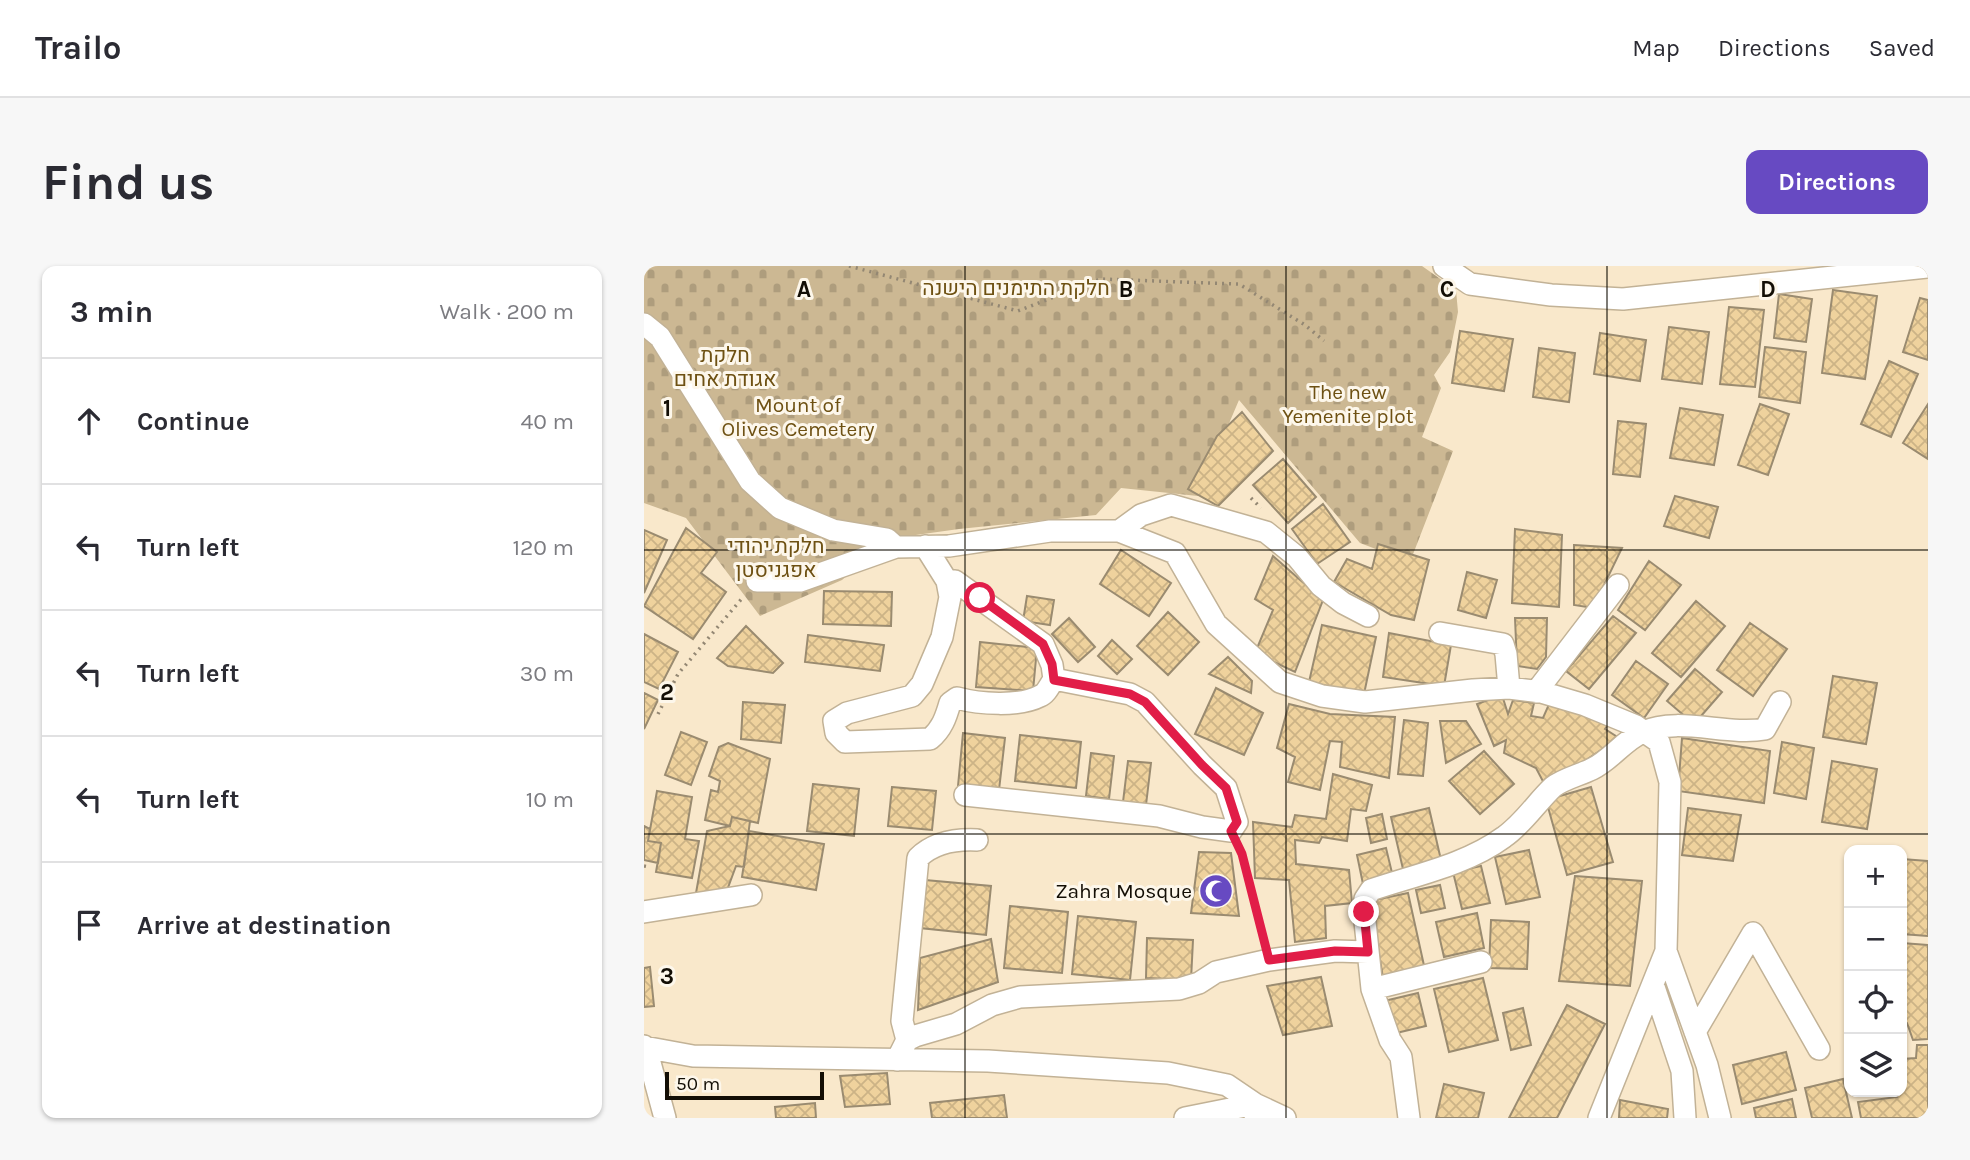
<!DOCTYPE html>
<html lang="en">
<head>
<meta charset="utf-8">
<style>
	:root { --surface:#fff; --page:#f7f7f7; --text:#2b2b33; --muted:#7c7c81; --line:#e1e1e2; --accent:#674ac2 }
	body { margin:0; font-family:Karla,Heebo,sans-serif; background:var(--page); color:var(--text) }
	.controls { position:absolute; right:21px; bottom:21px; display:grid; overflow:hidden; border-radius:14px; box-shadow:0 2px 5px #0004 }
	.controls button { width:63px; height:63px; display:grid; place-items:center; padding:0; border:0; border-bottom:2px solid var(--line); background:var(--surface); color:var(--text); font:35px sans-serif }
	.scale { position:absolute; left:21px; bottom:18px; width:159px; box-sizing:border-box; padding-left:7px; border:4px solid #130e05; border-top:0; font-size:19px; line-height:24px; white-space:nowrap; color:#130e05; -webkit-text-stroke:5px #fdf7eb; paint-order:stroke }
	.stop { position:absolute; width:21px; height:21px; margin:-16px; border:5px solid #e11d48; border-radius:50%; background:#fff }
	.stop.end { background:#e11d48; border-color:#fff; box-shadow:0 2px 7px #0008 }
	.list { margin:0; padding:0; list-style:none }
	h2 { display:flex; justify-content:space-between; align-items:center; height:91px; margin:0; padding:0 28px; font-size:30px }
	h2 small { font-size:23px; font-weight:400; color:var(--muted) }
	.list li { display:grid; grid-template-columns:46px 1fr auto; gap:21px; align-items:center; box-sizing:border-box; height:126px; padding:0 28px; border-top:2px solid var(--line) }
	.list b { display:block; font-size:26px; white-space:nowrap }
	.list em { font-size:23px; font-style:normal; color:var(--muted) }
	.icon { flex:none; width:38px; height:38px; fill:none; stroke:currentColor; stroke-width:2; stroke-linecap:round; stroke-linejoin:round }
	.map { position:relative; flex:none; width:1284px; height:852px; overflow:hidden; border-radius:14px }
	header { display:flex; align-items:center; gap:42px; box-sizing:border-box; height:98px; padding:0 35px; background:var(--surface); border-bottom:2px solid var(--line) }
	header strong { font-size:33px }
	nav { display:flex; gap:38px; margin-inline-start:auto; font-size:24px }
	.intro { display:flex; align-items:center; justify-content:space-between; box-sizing:border-box; height:168px; padding:0 42px }
	h1 { margin:0; font-size:49px }
	.button { padding:18px 32px; border-radius:14px; background:var(--accent); color:#fff; font-size:24px; font-weight:700 }
	main { display:flex; gap:42px; padding:0 42px }
	aside { flex:1; background:var(--surface); border-radius:14px; box-shadow:0 2px 5px #0004 }
	.map>svg:first-child { display:block }
</style>
</head>
<body>
<header>
<strong>Trailo</strong>
<nav><a>Map</a><a>Directions</a><a>Saved</a></nav>
</header>
<div class="intro"><h1>Find us</h1><a class="button">Directions</a></div>
<main>
<aside>
<h2>3 min<small>Walk · 200 m</small></h2>
<ul class="list">
<li><svg class="icon" aria-label="ahead" viewBox="0 0 24 24"><path d="M12 20V5M6 11l6-6 6 6"/></svg><div><b>Continue</b></div><em>40 m</em></li>
<li><svg class="icon" aria-label="left" viewBox="0 0 24 24"><path d="M17 20v-9H6M10 6l-5 5 5 5"/></svg><div><b>Turn left</b></div><em>120 m</em></li>
<li><svg class="icon" aria-label="left" viewBox="0 0 24 24"><path d="M17 20v-9H6M10 6l-5 5 5 5"/></svg><div><b>Turn left</b></div><em>30 m</em></li>
<li><svg class="icon" aria-label="left" viewBox="0 0 24 24"><path d="M17 20v-9H6M10 6l-5 5 5 5"/></svg><div><b>Turn left</b></div><em>10 m</em></li>
<li><svg class="icon" aria-label="arrive" viewBox="0 0 24 24"><path d="M6 21V4h12l-3 4 3 4H6"/></svg><div><b>Arrive at destination</b></div></li>
</ul>
</aside>
<div class="map">
<svg width="1284" height="852" viewBox="0 0 1284 852">
	<defs>
		<pattern id="cemetery-stones" width="16" height="16" patternUnits="userSpaceOnUse" patternTransform="scale(1.75)"><rect width="16" height="16" fill="#ccb893"/><path d="M2 7V4a2 2 0 0 1 4 0v3zM10 15v-3a2 2 0 0 1 4 0v3z" fill="#ae9d7d"/></pattern>
		<pattern id="building-cross-hatch" width="8" height="8" patternUnits="userSpaceOnUse" patternTransform="scale(1.75)"><rect width="8" height="8" fill="#efd29d"/><path d="M0 0l8 8M0 8l8-8" fill="none" stroke="#ccb386"/></pattern>
	</defs>
	<rect width="100%" height="100%" fill="#f9e8cb"/>
	<path fill="url(#cemetery-stones)" d="M0,0H778L812,24L814,46L806,86L790,109L797,122L778,171L809,185L766,296L716,277L595,134L554,230L477,222L452,249L315,263L243,273L198,314L116,350L42,252L0,237Z"/>
	<path fill="url(#building-cross-hatch)" stroke="#9a8b70" stroke-width="2" d="M1189,24L1233,30L1221,113L1178,107Z
		M1135,28L1168,33L1162,76L1130,72Z
		M1276,32L1284,34V94L1259,86Z
		M1085,41L1120,44L1111,121L1076,118Z
		M1025,61L1065,66L1058,118L1018,113Z
		M816,65L869,73L860,125L808,117Z
		M956,67L1002,74L996,115L950,108Z
		M1121,81L1162,86L1156,137L1115,131Z
		M895,82L931,87L925,136L889,131Z
		M1245,95L1274,108L1247,171L1217,158Z
		M1116,138L1145,148L1124,209L1094,199Z
		M1284,138V193L1259,177Z
		M1036,142L1079,149L1070,199L1026,192Z
		M598,146L629,185L574,240L544,223L573,170Z
		M974,155L1002,158L996,211L969,208Z
		M639,193L672,231L644,257L609,219Z
		M1031,230L1074,241L1065,272L1020,260Z
		M679,238L706,276L673,298L648,263Z
		M42,262L73,286L57,307L82,326L49,373L0,340Z
		M871,263L918,269L915,341L868,337Z
		M0,264L23,274L0,327Z
		M734,278L785,294L770,354L747,349L690,316L703,293L728,303Z
		M930,279L978,282L949,342L930,339Z
		M477,284L527,317L505,350L456,318Z
		M629,290L679,334L651,406L611,387L629,344L611,333Z
		M1005,295L1037,319L1001,364L974,344Z
		M823,306L853,314L842,352L814,344Z
		M180,325L248,326L247,360L179,358Z
		M383,330L410,334L406,359L379,355Z
		M1052,335L1081,360L1037,411L1008,387Z
		M524,346L555,376L524,409L493,380Z
		M969,350L992,367L945,423L922,405Z
		M425,352L451,381L434,396L408,368Z
		M871,352H903L902,391L893,403L873,400Z
		M1106,357L1143,383L1109,430L1073,404Z
		M678,359L732,371L720,428L665,416Z
		M102,360L139,397L129,407L84,400L73,392Z
		M745,367L807,379L800,420L739,411Z
		M0,368L34,386L15,423L0,416Z
		M164,369L240,379L236,405L161,396Z
		M468,374L488,393L473,408L454,390Z
		M336,376L393,382L389,425L332,421Z
		M584,391L608,415L607,427L565,408Z
		M992,395L1024,418L1000,452L968,429Z
		M1051,403L1078,426L1050,458L1023,435Z
		M1189,410L1233,417L1222,478L1179,471Z
		M572,422L619,447L600,489L551,468Z
		M0,427L14,434L0,463Z
		M858,429L864,448L869,434L890,437L887,450L899,452L906,436L965,457L961,463L975,472L902,521L892,502L860,487L862,474L850,480L833,438Z
		M99,436L141,439L137,477L97,473Z
		M645,438L686,448L751,451L745,512L696,501L698,476L686,475L676,524L644,516L651,491L633,482Z
		M760,454L784,457L779,510L754,508Z
		M796,455H822L837,478L802,497Z
		M37,466L63,476L47,519L21,509Z
		M319,467L361,472L355,524L314,520Z
		M376,469L437,476L432,522L371,515Z
		M1038,472L1126,485L1120,537L1034,525Z
		M1138,476L1170,482L1162,533L1130,527Z
		M84,477L126,493L114,557L88,551L86,560L61,554L67,524L74,526L76,515L65,510L75,481Z
		M840,485L870,518L836,548L805,515Z
		M447,487L470,490L465,533L442,530Z
		M484,495L507,497L502,539L479,536Z
		M1188,495L1233,503L1223,563L1178,556Z
		M689,508L728,519L722,545L707,543L703,575L678,571L675,577L651,574L652,598L705,604L708,637L681,640L682,672L651,676L645,614L611,612L609,556L648,561L651,549L682,553Z
		M169,518L215,523L210,570L163,565Z
		M248,521L292,525L288,564L244,560Z
		M947,521L969,596L923,609L902,534Z
		M13,525L48,531L41,573L55,575L48,612L12,606L17,577L4,575Z
		M785,542L797,594L759,603L747,551Z
		M1044,542L1097,549L1089,595L1038,589Z
		M738,548L743,573L727,577L722,552Z
		M88,551L106,555L100,601L92,600L82,627H52L63,565L86,560Z
		M0,560L6,563L4,575L17,577L14,597L0,594Z
		M105,565L180,578L172,624L98,611Z
		M742,582L749,611L719,618L713,589Z
		M885,584L896,631L862,638L851,591Z
		M555,586L587,587L595,650L547,647Z
		M1258,593L1284,595V670L1258,668Z
		M837,600L846,637L818,643L809,606Z
		M931,610L998,615L986,720L915,715Z
		M281,614L347,620L342,669L276,662Z
		M796,619L801,642L777,647L772,624Z
		M764,627L781,704L739,712L726,635Z
		M366,640L424,646L418,707L360,702Z
		M833,647L840,682L800,691L792,656Z
		M434,650L492,656L486,714L428,708Z
		M847,654L885,656L883,703L845,702Z
		M503,672L549,674L547,714L502,712Z
		M347,673L354,716L274,744L276,692Z
		M1258,677L1284,679V773L1269,774L1263,757L1258,756Z
		M6,701L10,740L0,741V702Z
		M677,711L688,760L639,769L623,720Z
		M839,712L854,774L805,786L790,723Z
		M774,727L782,760L748,768L740,735Z
		M923,739L961,758L913,852H865Z
		M879,742L887,779L867,784L859,747Z
		M1273,779H1284V852H1217L1214,836L1253,831L1251,826H1258V793L1272,792Z
		M1142,786L1152,824L1098,838L1089,799Z
		M243,807L246,838L201,841L196,810Z
		M1199,813L1208,852H1168L1161,822Z
		M800,818L840,827L834,852H792Z
		M360,829L363,852H288L286,837Z
		M1148,833L1152,852H1112L1110,842Z
		M976,834L1024,843L1023,852H975Z
		M171,837L172,852H132L131,841Z"/>
	<g fill="none" stroke-linecap="round" stroke-linejoin="round">
		<g stroke="#c2b296" stroke-width="24">
			<path id="minor" d="M800,0L826,18L907,29L979,33L1284,1
				M0,58L16,71L106,215L136,242L189,264L243,273L252,281
				M475,265L497,249L527,239L622,266L653,291L677,320L699,337L724,350
				M281,280L303,315L306,331L298,371L278,418L268,430L203,447L190,455L192,467L201,476L286,473C298,463 302,451 306,437L313,432C335,438 375,441 396,430C402,428 406,419 410,413L408,399L399,378L311,315H303
				M113,315H156L252,281L305,280L406,265H475L531,287L572,358L636,416L678,430L721,436L829,424L865,422L897,426L941,439L992,460L1015,476L1026,516L1022,685L955,852
				M796,367L859,378L862,388L865,422
				M892,426L974,319
				M321,529L515,550L558,561L587,565L593,556L582,522L558,499L501,436L486,428L410,413
				M0,646L107,629
				M1022,685L1063,799L1076,852
				M1009,718L1038,805L1041,852
				M728,723L837,696
				M1051,766L1109,667L1175,783
				M263,774L258,755L274,592C289,577 312,573 333,574
				M0,780L2,782L21,852
				M0,781L49,790L344,795L524,807L583,819L611,838L641,852
				M253,794L263,774L271,770L312,758L348,739L376,731L535,723L555,717L572,706L625,694L691,685L724,686
				M541,852L611,838L609,845
				M765,852L757,791L746,774L728,723L720,646L721,633L727,624C771,609 822,599 860,571C880,557 892,537 909,521C919,513 936,509 948,503C967,494 980,474 999,466C1035,450 1083,470 1121,463L1136,436"/>
		</g>
		<path stroke="#938773" stroke-width="3.5" stroke-dasharray="2 5" stroke-linecap="butt" d="M205,0L374,45L456,13L595,18L661,59L680,75
			M607,232L617,242
			M14,448L34,408L100,330
			M596,582L620,673
			M0,600L5,601"/>
		<use href="#minor" stroke="#fff" stroke-width="21"/>
	</g>
	<g fill="none" stroke-linecap="round" stroke-linejoin="round">
		<path stroke="#e11d48" stroke-width="9" d="M336,332L399,378L408,398L410,414L486,428L501,436L558,499L582,522L593,556L587,565L598,588L625,694L691,685L724,686L720,646"/>
	</g>
	<path fill="none" stroke="#130e05" stroke-width="2" stroke-opacity="0.55" d="M321,0V852M642,0V852M963,0V852M0,284H1284M0,568H1284"/>
	<defs>
		<g id="mosque-disc" transform="scale(1.75)"><circle r="9.5" fill="#674ac2" stroke="#fdf7eb"/><path d="M3.5-4.9A6 6 0 1 0 3.5 4.9A5 5 0 1 1 3.5-4.9Z" fill="#fff"/></g>
	</defs>
	<g fill-rule="evenodd">
		<use href="#mosque-disc" x="572" y="625"/>
	</g>
	<g text-anchor="middle" stroke-width="6" stroke-linejoin="round" paint-order="stroke">
		<g font-size="21" fill="#6e5113" stroke="#fdf7eb">
			<text x="372" y="29">חלקת התימנים הישנה</text>
			<text x="81" y="96">חלקת<tspan x="81" dy="24">אגודת אחים</tspan></text>
			<text x="704" y="133">The new<tspan x="704" dy="24">Yemenite plot</tspan></text>
			<text x="154" y="146">Mount of<tspan x="154" dy="24">Olives Cemetery</tspan></text>
			<text x="132" y="287">חלקת יהודי<tspan x="132" dy="24">אפגניסטן</tspan></text>
		</g>
		<g font-size="21" fill="#130e05" stroke="#fdf7eb" text-anchor="end">
			<text x="548" y="632">Zahra Mosque</text>
		</g>
	</g>
	<g font-size="23" text-anchor="middle" font-weight="bold" fill="#130e05" stroke="#fdf7eb" stroke-width="6" stroke-linejoin="round" paint-order="stroke">
		<text x="160" y="31">A</text>
		<text x="482" y="31">B</text>
		<text x="803" y="31">C</text>
		<text x="1124" y="31">D</text>
		<text x="23" y="150">1</text>
		<text x="23" y="434">2</text>
		<text x="23" y="718">3</text>
	</g>
</svg>
<div class="controls">
<button>+</button>
<button>−</button>
<button><svg class="icon" aria-label="locate" viewBox="0 0 24 24"><circle cx="12" cy="12" r="6"/><path d="M12 2v4M12 18v4M2 12h4M18 12h4"/></svg></button>
<button><svg class="icon" aria-label="layers" viewBox="0 0 24 24"><path d="M12 4l9 5-9 5-9-5zM3 14l9 5 9-5"/></svg></button>
</div>
<div class="scale">50 m</div>
<div class="stop" style="left:336px;top:332px"></div>
<div class="stop end" style="left:720px;top:646px"></div>
</div>
</main>
</body>
</html>
